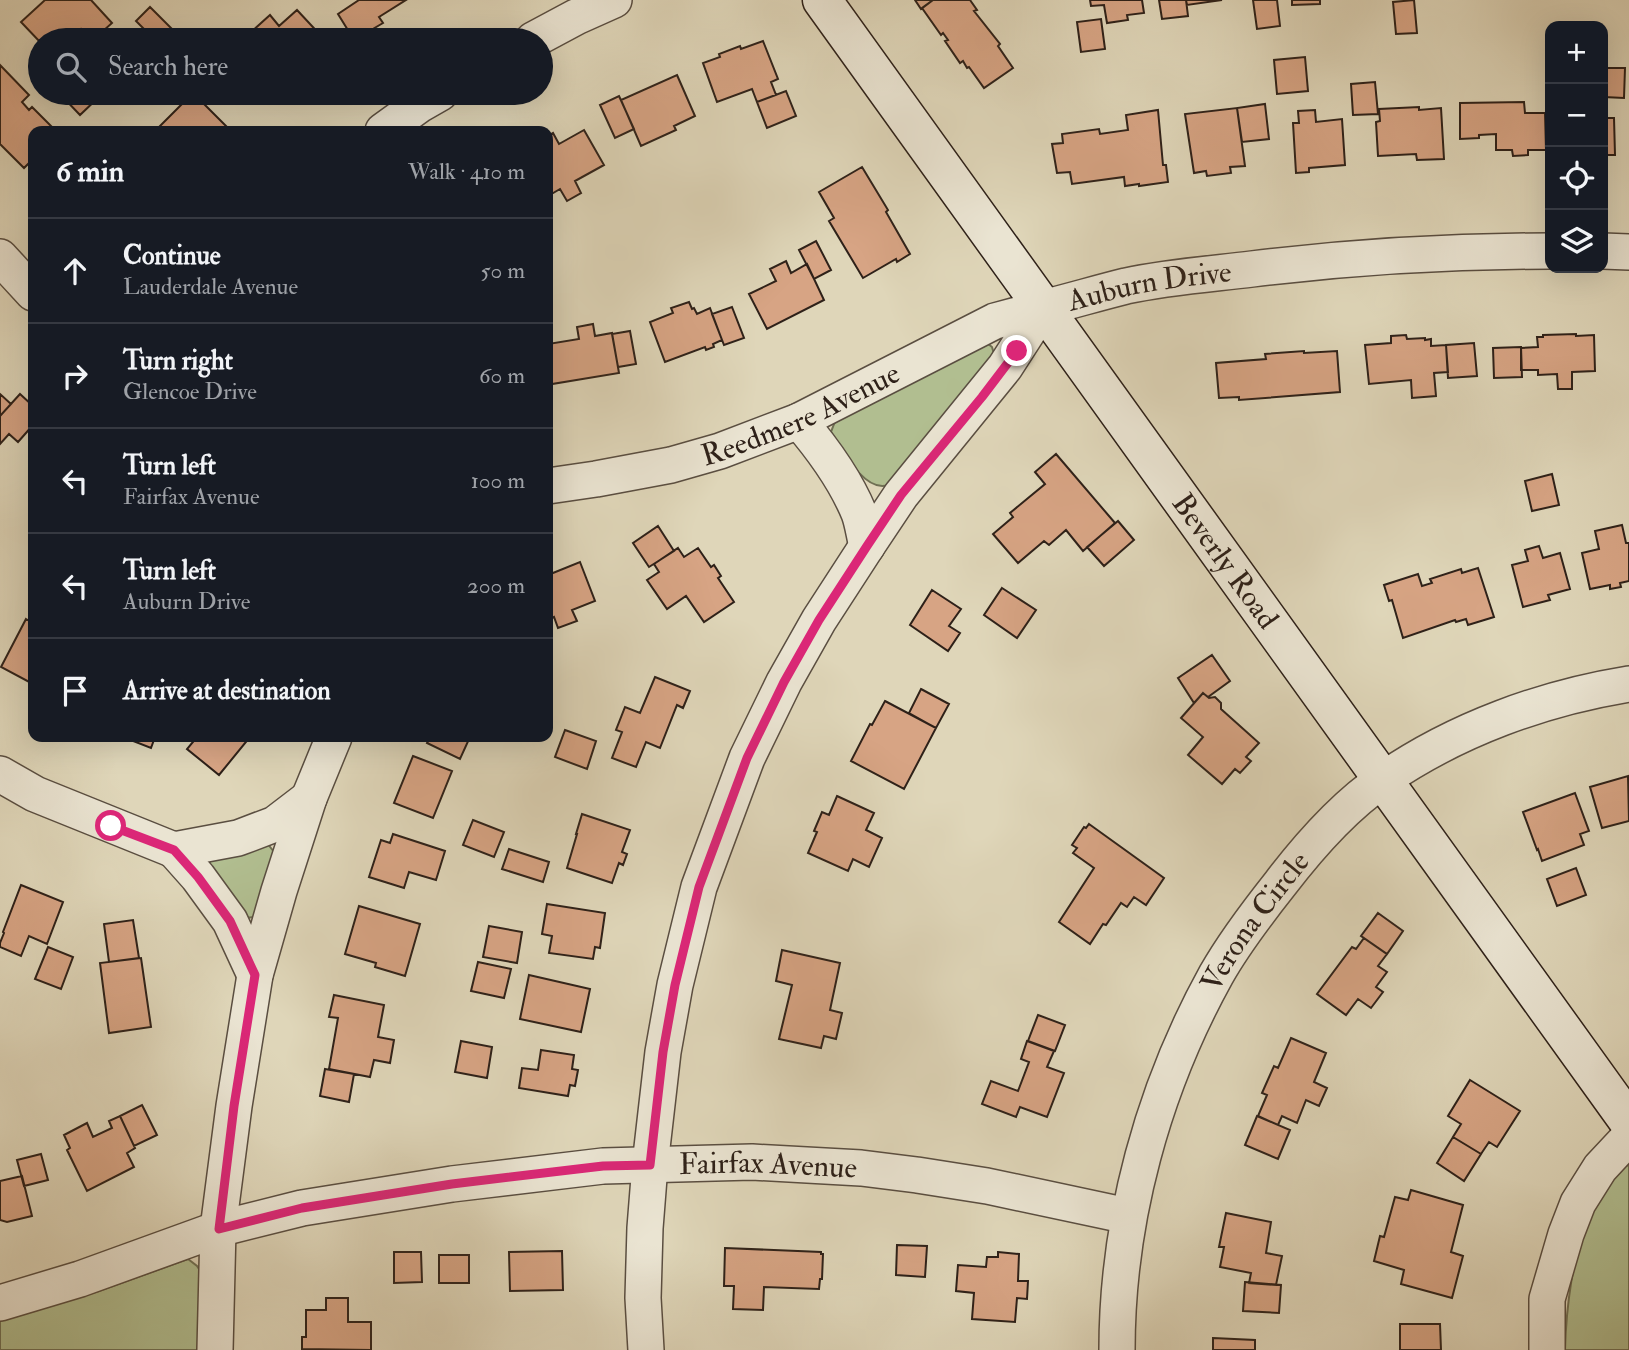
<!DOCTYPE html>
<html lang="en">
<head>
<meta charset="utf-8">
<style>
	:root { --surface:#171b24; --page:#20242c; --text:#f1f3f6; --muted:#9ea1a6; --line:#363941 }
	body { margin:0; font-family:"IM FELL Double Pica",serif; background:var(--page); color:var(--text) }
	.controls { position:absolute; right:21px; top:21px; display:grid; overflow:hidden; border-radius:14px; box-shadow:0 7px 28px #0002 }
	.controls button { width:63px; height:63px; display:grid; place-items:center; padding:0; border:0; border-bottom:2px solid var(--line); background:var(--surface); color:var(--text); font:35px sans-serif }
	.stop { position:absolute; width:21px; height:21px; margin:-16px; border:5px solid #db2777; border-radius:50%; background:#fff }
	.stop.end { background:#db2777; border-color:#fff; box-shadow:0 2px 7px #0008 }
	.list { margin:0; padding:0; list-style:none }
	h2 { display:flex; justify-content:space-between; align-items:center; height:91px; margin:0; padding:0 28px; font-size:30px }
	h2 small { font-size:23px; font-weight:400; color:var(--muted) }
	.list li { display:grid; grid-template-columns:46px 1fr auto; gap:21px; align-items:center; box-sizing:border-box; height:105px; padding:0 28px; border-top:2px solid var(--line) }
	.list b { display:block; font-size:26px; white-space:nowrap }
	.list p { margin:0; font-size:23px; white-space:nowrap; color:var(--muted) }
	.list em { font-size:23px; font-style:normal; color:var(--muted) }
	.icon { flex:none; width:38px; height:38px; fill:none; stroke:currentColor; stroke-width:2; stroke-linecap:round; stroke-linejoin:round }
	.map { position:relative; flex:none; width:1629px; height:1350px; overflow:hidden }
	.search { position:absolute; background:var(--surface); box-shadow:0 7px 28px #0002; left:28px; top:28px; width:525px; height:77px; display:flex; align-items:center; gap:18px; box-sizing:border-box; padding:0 24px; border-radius:38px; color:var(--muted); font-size:26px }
	.panel { position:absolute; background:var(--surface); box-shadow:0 7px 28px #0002; left:28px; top:126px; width:525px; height:616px; border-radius:14px }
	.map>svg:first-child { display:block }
</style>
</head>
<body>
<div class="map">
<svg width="1629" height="1350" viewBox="0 0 1629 1350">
	<rect width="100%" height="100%" fill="#dfd6b9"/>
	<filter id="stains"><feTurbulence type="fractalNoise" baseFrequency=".00286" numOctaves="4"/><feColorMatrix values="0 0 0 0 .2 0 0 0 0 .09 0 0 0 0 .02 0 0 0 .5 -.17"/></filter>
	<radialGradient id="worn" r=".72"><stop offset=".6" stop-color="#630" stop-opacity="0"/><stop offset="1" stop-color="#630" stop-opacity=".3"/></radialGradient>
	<path fill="#b1be90" stroke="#707054" stroke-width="2" d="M987,343L992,347L994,354L888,485C864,493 842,449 831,432L836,419Z
		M267,843L274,852L254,917L245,918L206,869L212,858Z
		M1627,1165L1629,1166V1350H1565C1566,1309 1573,1252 1589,1214C1596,1198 1609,1182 1619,1167Z
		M188,1259L197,1266L201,1272L200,1350H0V1321L99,1291Z"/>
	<path fill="#d7a484" stroke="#2e2119" stroke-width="2" d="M45,0H91L112,23L93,40H91L81,29L68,40H40V42L21,22Z
		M359,0H406L379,17L383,23L354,40L338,14Z
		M915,0H933L921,9Z
		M933,0H970L977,10L974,11L1000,44L998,46L1013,68L984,88L969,67L967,68L963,61L960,63L945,41L948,40L943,33L941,35L922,8Z
		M1090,0H1142L1144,13L1127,15L1128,20L1107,23L1104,5L1091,6Z
		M1159,0H1186L1188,16L1162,19Z
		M1186,0H1222L1187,5Z
		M1253,0H1277L1280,26L1257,29Z
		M1292,0H1320V4L1292,5Z
		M1414,0L1417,33L1396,34L1393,2Z
		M150,7L171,28L159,40H155L136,21Z
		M297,10L325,40H259L251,32L270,15L279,26Z
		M1101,19L1105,49L1081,52L1077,22Z
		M763,41L778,79L771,82L776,95L757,102L752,89L717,102L703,63L720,57L719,54L740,46L741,49Z
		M1305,57L1308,91L1277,94L1274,60Z
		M0,65L29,95L22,102L29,110L32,107L56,131H33V159L24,168L0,144Z
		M1605,68H1625L1624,98L1604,97Z
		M677,75L695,116L674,126L676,130L641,146L621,100Z
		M1375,82L1378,114L1353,115L1351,84Z
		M786,91L796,116L767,128L757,102Z
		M59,93H100L101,95L80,115Z
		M193,93L231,131H155Z
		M619,96L634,129L615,138L600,105Z
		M1524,102L1525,113H1545L1546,150H1528V155L1513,156L1512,150H1496V134L1479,135V138L1460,139V103Z
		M1265,104L1269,139L1242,142L1237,108Z
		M1419,107V110L1441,108L1444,159L1417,160L1416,154L1378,156L1376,122L1380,121L1379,109Z
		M1237,108L1245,166L1230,167L1231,173L1207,176L1206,171L1194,173L1185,114Z
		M1158,110L1163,165H1166L1168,182L1139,186V184L1125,186L1124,177L1072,184L1070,172L1057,173L1052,144L1063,143L1062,134L1099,129L1100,134L1128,130L1126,115Z
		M1315,110L1316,122L1342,119L1345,165L1309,168V172L1296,173L1293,123H1299L1298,111Z
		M1603,118H1614L1615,155H1603Z
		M584,130L604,165L575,181L581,193L567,201L560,189L548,196V136L553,133L559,144Z
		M862,167L888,210L886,212L910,254L897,262L896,259L863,278L829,221L834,218L819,192Z
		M816,241L831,270L814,279L799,250Z
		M786,261L791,273L807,264L824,300L767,329L749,294L776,281L770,269Z
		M689,302L692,309L694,308L697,314L710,308L722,340L713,344L714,347L706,350L705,347L665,362L650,322L673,313L671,308Z
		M732,307L744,338L724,345L712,314Z
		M593,324L595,336L612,333L619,373L552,384L548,358V344L579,339L577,327Z
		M630,331L636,364L618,367L612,334Z
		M1576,334V336L1594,335L1595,371L1572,372V389H1558L1557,374L1538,375V370H1521V348L1538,347L1537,337H1543V335Z
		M1406,335L1407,339L1425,338V340L1431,339V346L1446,345L1448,372L1434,373L1436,396L1412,398L1411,380L1369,384L1365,345L1391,343V336Z
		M1474,343L1477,376L1448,378L1446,345Z
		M1521,347L1522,377L1494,378L1493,348Z
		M1304,351V353L1337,351L1340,392L1239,400V397L1219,398L1216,363L1266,359L1265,354Z
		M0,394L11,404L0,416Z
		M20,394L33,406V425L18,442L9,434L0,444V416Z
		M1056,454L1115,523L1083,551L1066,530L1049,545L1044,541L1018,563L993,534L1013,517L1010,513L1045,484L1035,472Z
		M1552,474L1559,505L1532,511L1525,481Z
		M1118,521L1134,540L1104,566L1087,547Z
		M1622,525L1626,543H1629V581L1620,583L1621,587L1610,589V585L1590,589L1582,553L1599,549L1595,531Z
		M658,526L674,551L649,567L633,543Z
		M1539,546L1543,558L1560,553L1570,589L1548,595L1550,600L1523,607L1512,565L1528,561L1525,550Z
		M678,548L684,557L698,548L711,567L714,565L721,576L718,578L734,602L704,622L686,596L667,609L647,580L659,572L654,564Z
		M580,562L595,601L572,610L577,621L558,628L554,617L548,620V575Z
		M1478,568L1494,617L1468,625L1466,619L1456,622L1455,620L1403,638L1392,600L1389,601L1384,585L1418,574L1422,586L1432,583L1430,579L1461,569L1462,573Z
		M1002,588L1036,610L1017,638L984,615Z
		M932,590L961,609L949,626L960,633L948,651L910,625Z
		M26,619L33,623V684L1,667Z
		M1212,655L1230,681L1208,697L1203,693L1194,703L1178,678Z
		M655,677L690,691L683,708L677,705L660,748L646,742L636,767L612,758L622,732L616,730L625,707L640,713Z
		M921,689L949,704L936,728L909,713Z
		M1203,693L1209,698L1215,697L1221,703V709L1259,743L1246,757L1251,761L1240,773L1235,769L1222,784L1188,755L1203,737L1181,718Z
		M885,701L936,728L904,789L851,761L870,724L872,725Z
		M565,730L596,741L587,769L555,757Z
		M123,737H155L151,748Z
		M197,737H250L219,775L187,749Z
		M430,737H470L460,759L427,743Z
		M413,756L452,771L433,818L394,803Z
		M1628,776L1629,821L1602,828L1590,787Z
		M1575,793L1589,831L1580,834L1584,845L1542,861L1538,849L1537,850L1523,812Z
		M837,796L874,813L866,830L882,838L869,867L853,859L848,871L808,853L817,832L814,831L822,812L829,815Z
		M582,814L630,830L622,852L627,854L623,865L619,863L612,883L567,868L577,834H576Z
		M473,820L504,832L494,857L463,845Z
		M1089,824L1164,878L1146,905L1134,897L1127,907L1121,903L1106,925L1103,924L1090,944L1059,922L1094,868L1073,853L1077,848L1072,845L1084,827L1086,828Z
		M393,834L445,851L436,880L409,872L404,888L369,877L381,840L390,843Z
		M509,849L549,862L543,882L502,869Z
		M1576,868L1586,895L1557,906L1547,879Z
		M21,885L63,902L47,944L29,936L21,956L0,947V943L4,933L3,932Z
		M547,904L605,913L600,948L595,947L593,959L549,953L552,936L542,934Z
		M359,906L420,924L405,976L375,967L376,963L345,954Z
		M1378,913L1403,931L1387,954L1361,936Z
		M133,920L139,958L109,962L104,924Z
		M489,926L522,932L517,963L483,957Z
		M1364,938L1387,954L1378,966L1387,972L1376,987L1383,992L1371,1008L1358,999L1346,1015L1317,994L1352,947L1356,949Z
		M48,947L73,957L61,989L35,979Z
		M782,950L840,963L830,1010L842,1013L836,1039L824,1036L821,1048L779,1039L792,985L776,981Z
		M141,958L151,1027L109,1033L100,963Z
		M478,962L511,969L504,998L471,991Z
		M529,975L590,989L581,1032L520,1019Z
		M334,995L384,1005L378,1037L394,1040L390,1063L374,1060L370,1077L329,1069L338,1018L329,1017Z
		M1038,1015L1065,1025L1055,1051L1028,1041Z
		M1291,1038L1326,1053L1314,1082L1327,1088L1319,1106L1306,1100L1297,1123L1282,1116L1278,1125L1258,1116L1267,1095L1262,1093L1274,1066L1278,1068Z
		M461,1041L492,1047L487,1078L455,1072Z
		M1027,1041L1054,1051L1047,1067L1064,1073L1047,1117L1020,1107L1016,1117L982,1104L991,1081L1018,1091L1029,1062L1021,1059Z
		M541,1050L574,1055L572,1069L578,1070L575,1086L570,1085L568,1096L519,1088L522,1068L538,1070Z
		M325,1069L354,1074L349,1102L320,1096Z
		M1470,1080L1520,1111L1497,1147L1489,1142L1481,1154L1453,1137L1461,1124L1448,1116Z
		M142,1105L157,1135L134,1146L120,1116Z
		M120,1116L135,1148L127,1153L134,1167L87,1191L67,1150L70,1148L64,1135L87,1123L93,1137L112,1128L109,1121Z
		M1257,1116L1290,1130L1278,1159L1245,1145Z
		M1453,1137L1481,1154L1464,1181L1437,1163Z
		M41,1154L48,1180L24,1186L17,1160Z
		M22,1176L32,1216L7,1222L0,1220V1181Z
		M1411,1190L1463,1205L1451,1252L1463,1256L1452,1298L1401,1284L1404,1270L1374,1261L1380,1236L1384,1237L1395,1197L1408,1200Z
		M1226,1213L1271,1222L1266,1253L1282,1256L1276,1285L1249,1283L1251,1273L1220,1267L1224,1247H1219Z
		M897,1245L927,1246L925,1277L896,1275Z
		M725,1248L821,1252V1254H823L822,1279H820L819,1289L764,1287L763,1310L733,1309L734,1286H724Z
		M562,1251L563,1290L510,1291L509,1252Z
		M394,1252H421L422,1282L394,1283Z
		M998,1252L1019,1254L1018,1281H1028L1027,1299L1017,1298L1015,1322L972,1319L974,1293L956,1291L958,1265L986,1267L987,1257H998Z
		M439,1255H469V1283H439Z
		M1245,1282L1281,1285L1279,1313L1243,1311Z
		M326,1298H348V1322H371V1350L302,1349V1337H306V1310H326Z
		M1400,1324H1440L1441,1350H1400Z
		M1213,1338L1255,1340V1350H1213Z"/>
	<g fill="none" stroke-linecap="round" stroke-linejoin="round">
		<g stroke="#5a4e41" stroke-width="38">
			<g id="street">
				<path d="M533,40L576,17L614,0"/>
				<path d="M383,131L419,105L440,93"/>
				<path d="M1603,251L1629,252"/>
				<path d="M0,257L33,293"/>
				<path d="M799,421C823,449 845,479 859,513C863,524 864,535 867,546"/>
				<path id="s1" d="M548,486L596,479L671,465L720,451L799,421L995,321L1043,308"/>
				<path d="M0,774L35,794L174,850L238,838L275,824L309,798"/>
				<path d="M174,850L198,877L230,921L255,975"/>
				<path id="s2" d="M0,1303L80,1279L218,1229L302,1208L452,1184L603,1166L752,1162L861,1168L917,1175L987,1186L1128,1216"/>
				<path d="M215,1350L218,1229L234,1106L255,975L279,891L309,798L334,737"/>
				<path id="s3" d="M646,1350L643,1298L645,1228L650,1165L663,1052L675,985L699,887L747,758L784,682L819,620L867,546L901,495L1005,367L1043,308C1071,301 1098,293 1126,286C1167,277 1210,274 1252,269C1352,257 1450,251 1550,251"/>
				<path id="s4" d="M1117,1350C1117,1220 1153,1089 1216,975C1234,943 1257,913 1280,884C1309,846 1344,806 1384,779C1457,729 1543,698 1629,684"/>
				<path d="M1547,1350V1299L1566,1234L1578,1203L1600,1168L1629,1137"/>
			</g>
		</g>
		<g stroke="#2e2119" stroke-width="41">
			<g id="secondary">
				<path id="s5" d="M822,0L1629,1122"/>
			</g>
		</g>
		<use href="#street" stroke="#eae4d2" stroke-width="35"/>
		<use href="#secondary" stroke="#eae4d2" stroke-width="38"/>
	</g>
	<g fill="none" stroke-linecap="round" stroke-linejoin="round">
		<path stroke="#db2777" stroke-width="9" d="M111,826L174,850L198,877L230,921L255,975L234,1106L219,1229L302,1208L452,1184L603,1166L650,1165L663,1052L675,985L699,887L747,758L784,682L819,620L867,546L901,495L982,397L1017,351"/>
	</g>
	<g text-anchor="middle" stroke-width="6" stroke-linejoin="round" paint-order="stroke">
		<g font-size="30" fill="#2e2119" stroke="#eae4d2">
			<text dy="10" stroke="none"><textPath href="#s3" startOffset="1255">Auburn Drive</textPath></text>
			<text dy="10" stroke="none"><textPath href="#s1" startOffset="264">Reedmere Avenue</textPath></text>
			<text dy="10" stroke="none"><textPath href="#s5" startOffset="691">Beverly Road</textPath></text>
			<text dy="10" stroke="none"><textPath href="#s4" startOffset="458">Verona Circle</textPath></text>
			<text dy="10" stroke="none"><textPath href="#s2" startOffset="786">Fairfax Avenue</textPath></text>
		</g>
	</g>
	<rect width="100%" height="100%" filter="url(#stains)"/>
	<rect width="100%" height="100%" fill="url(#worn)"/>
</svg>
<div class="controls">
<button>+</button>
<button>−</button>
<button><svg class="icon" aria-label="locate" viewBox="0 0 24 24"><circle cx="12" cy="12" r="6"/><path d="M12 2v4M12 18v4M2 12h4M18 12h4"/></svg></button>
<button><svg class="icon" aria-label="layers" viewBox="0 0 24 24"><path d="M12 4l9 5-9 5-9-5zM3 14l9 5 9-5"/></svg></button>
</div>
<div class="stop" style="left:111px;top:826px"></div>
<div class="stop end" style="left:1017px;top:351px"></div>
<div class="search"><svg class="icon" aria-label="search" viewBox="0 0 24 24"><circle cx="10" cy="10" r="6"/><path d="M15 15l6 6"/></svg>Search here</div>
<section class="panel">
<h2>6 min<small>Walk · 410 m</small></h2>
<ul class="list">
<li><svg class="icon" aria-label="ahead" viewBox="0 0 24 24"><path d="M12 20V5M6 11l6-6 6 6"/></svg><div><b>Continue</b><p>Lauderdale Avenue</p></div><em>50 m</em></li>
<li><svg class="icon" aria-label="right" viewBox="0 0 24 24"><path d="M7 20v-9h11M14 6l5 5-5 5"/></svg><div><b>Turn right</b><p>Glencoe Drive</p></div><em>60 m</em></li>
<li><svg class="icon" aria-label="left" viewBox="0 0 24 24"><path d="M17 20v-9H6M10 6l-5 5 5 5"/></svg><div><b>Turn left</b><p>Fairfax Avenue</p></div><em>100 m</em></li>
<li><svg class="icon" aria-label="left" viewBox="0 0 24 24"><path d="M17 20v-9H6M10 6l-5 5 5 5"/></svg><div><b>Turn left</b><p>Auburn Drive</p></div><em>200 m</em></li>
<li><svg class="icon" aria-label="arrive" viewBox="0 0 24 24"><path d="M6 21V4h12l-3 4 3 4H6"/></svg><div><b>Arrive at destination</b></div></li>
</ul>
</section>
</div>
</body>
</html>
